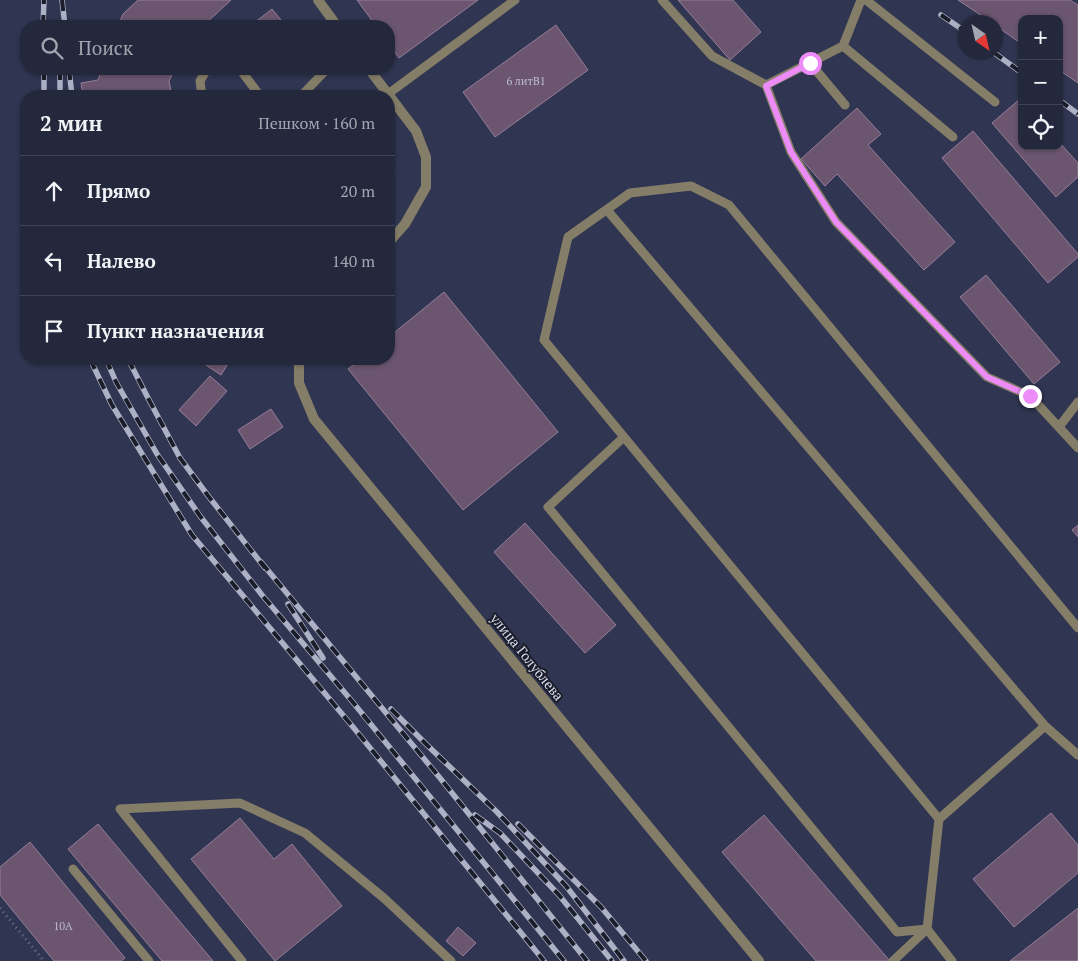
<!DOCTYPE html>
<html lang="ru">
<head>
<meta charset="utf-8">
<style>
	:root { --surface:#24283d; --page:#303448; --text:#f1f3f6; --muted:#a3a6b0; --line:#414457 }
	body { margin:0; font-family:"PT Serif",serif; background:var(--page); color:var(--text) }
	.controls { position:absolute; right:15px; top:15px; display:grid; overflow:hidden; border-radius:10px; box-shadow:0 1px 4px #0004 }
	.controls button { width:45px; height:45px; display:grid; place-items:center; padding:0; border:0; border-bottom:1px solid var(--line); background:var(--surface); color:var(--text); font:25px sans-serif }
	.compass { position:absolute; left:958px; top:15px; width:45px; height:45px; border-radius:50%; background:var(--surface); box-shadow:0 1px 4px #0004; rotate:146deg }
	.stop { position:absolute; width:15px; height:15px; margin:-11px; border:4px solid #ed8cf9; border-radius:50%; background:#fff }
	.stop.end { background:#ed8cf9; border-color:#fff; box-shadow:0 1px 5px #0008 }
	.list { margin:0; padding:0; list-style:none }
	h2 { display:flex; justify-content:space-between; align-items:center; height:65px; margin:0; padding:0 20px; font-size:21px }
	h2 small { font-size:16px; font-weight:400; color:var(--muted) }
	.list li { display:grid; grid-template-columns:32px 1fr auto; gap:15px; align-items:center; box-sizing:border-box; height:70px; padding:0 20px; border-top:1px solid var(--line) }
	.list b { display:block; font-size:19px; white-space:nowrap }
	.list em { font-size:16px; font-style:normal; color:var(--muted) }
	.icon { flex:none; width:28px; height:28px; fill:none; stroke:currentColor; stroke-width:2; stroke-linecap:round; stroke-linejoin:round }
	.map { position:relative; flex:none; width:1078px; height:961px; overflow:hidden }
	.search { position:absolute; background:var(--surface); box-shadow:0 1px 4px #0004; left:20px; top:20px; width:375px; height:55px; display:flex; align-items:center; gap:12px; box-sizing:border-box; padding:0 18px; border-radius:20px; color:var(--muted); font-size:19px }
	.panel { position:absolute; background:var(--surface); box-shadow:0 1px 4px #0004; left:20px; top:90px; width:375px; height:275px; border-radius:20px }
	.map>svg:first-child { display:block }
</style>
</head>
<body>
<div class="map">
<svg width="1078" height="961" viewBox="0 0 1078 961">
	<rect width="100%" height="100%" fill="#303551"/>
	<path fill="#6b556f" stroke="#967e9a" d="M138,0H231L203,26H118L123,14Z
		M357,0H478L399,58L389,44V26H376Z
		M678,0H733L761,32L730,60Z
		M958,0H1070L1078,5V83L1059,70V19H1022V44L996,26V22H991Z
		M272,9L286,26H250Z
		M556,25L588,70L495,137L463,92Z
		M102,69H175L169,81L172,96H83L81,83L98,80Z
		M1021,98L1022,146H1059V142L1078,163V177L1056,197L992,123Z
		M857,108L881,134L868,145L955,242L924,270L837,174L825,186L801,159Z
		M973,131L1078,254V257L1048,283L942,158Z
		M389,164L395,173L389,178Z
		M986,275L1060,362L1034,384L960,297Z
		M444,292L558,432L463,510L348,369L361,359H389V337Z
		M197,359H231L221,375Z
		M210,376L227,391L196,426L179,410Z
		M271,409L283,427L250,449L238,430Z
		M525,523L616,625L585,653L494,552Z
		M1078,525V537L1072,530Z
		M1051,813L1078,845V873L1014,927L973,879Z
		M764,815L890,961H816L722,852Z
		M240,818L274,859L292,844L342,906L275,961L191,859Z
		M98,824L213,961H162L68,849Z
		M30,842L125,958L121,961H54L0,895V867Z
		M1078,908V961H1010Z
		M458,927L476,943L463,956L446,941Z"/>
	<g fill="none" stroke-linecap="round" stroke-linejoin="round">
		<path stroke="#70758d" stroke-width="3" stroke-dasharray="1 4" stroke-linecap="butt" d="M0,908L44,961"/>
		<path stroke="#847d68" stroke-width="9" d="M662,0L712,56L766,85L843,46L861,0
			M866,0L995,102
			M843,46L953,137
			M810,63L845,105
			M240,69L260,96
			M766,85L791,152L836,222L987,377L1030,396L1078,448
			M388,94L515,0
			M202,96L200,81L207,69
			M301,96L327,69
			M607,210L1045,726L939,819L927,929L952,961
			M1059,427L1078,402
			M624,437L548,507L897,932L927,929
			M1045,726L1078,755
			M939,819L544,340L568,237L630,193L691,186L729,205L1078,628
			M73,869L149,961
			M242,961L120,809L240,803L305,833L385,899L451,961
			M893,961L927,929"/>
		<path stroke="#847d68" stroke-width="10" d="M318,0L337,26
			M369,69L416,131L426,157V187L405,224L389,242
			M299,359V383L314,419L759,961"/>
		<g stroke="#acb1c5" stroke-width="5.5">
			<path id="rail" d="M62,0L65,26
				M941,15L966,32
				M43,26L44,0
				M993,52L1022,73
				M44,69V96
				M60,69V96
				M69,69L72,96
				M1059,100L1078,114
				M90,359L112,405L192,535L353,727L544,961
				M106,359L116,382L157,454L200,516L262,595L351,700L564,961
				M128,359L148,398L180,458L209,497L265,568
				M261,562L440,778L587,961
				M288,604L323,658
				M391,709L427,745L497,812L566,886L624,961
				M475,815L500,833L559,895L612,961
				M518,824L601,907L646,961"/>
		</g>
		<use href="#rail" stroke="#1b1e2a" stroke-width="4" stroke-dasharray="11" stroke-linecap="butt"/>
	</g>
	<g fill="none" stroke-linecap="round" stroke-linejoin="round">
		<path stroke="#ed8cf9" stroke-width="6" d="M810,63L766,86L791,152L836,222L987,377L1030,396"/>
	</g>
	<g text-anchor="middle" stroke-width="4" stroke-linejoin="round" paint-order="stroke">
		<g font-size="11" fill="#bebbcf">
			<text x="526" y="85">6 литВ1</text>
			<text x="63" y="930">10А</text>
		</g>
		<g font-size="14" fill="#d9ddef" stroke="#1b1e2a">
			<text transform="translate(527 657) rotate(51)" y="5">улица Голублева</text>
		</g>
	</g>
</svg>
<div class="controls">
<button>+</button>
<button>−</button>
<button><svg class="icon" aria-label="locate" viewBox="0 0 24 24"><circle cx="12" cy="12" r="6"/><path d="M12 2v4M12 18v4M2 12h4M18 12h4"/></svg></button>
</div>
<svg class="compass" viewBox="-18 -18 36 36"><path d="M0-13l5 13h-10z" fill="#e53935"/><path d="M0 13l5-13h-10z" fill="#a3a6b0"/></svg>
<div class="stop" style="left:810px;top:63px"></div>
<div class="stop end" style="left:1030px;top:396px"></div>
<div class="search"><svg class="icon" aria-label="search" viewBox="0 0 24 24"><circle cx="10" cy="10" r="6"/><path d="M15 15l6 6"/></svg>Поиск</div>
<section class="panel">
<h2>2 мин<small>Пешком · 160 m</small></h2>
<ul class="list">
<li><svg class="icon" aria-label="ahead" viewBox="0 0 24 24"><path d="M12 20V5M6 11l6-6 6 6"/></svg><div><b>Прямо</b></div><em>20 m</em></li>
<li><svg class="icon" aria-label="left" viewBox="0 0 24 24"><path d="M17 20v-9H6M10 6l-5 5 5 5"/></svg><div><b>Налево</b></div><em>140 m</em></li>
<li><svg class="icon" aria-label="arrive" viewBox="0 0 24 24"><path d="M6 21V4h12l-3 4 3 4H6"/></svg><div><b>Пункт назначения</b></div></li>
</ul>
</section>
</div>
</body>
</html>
